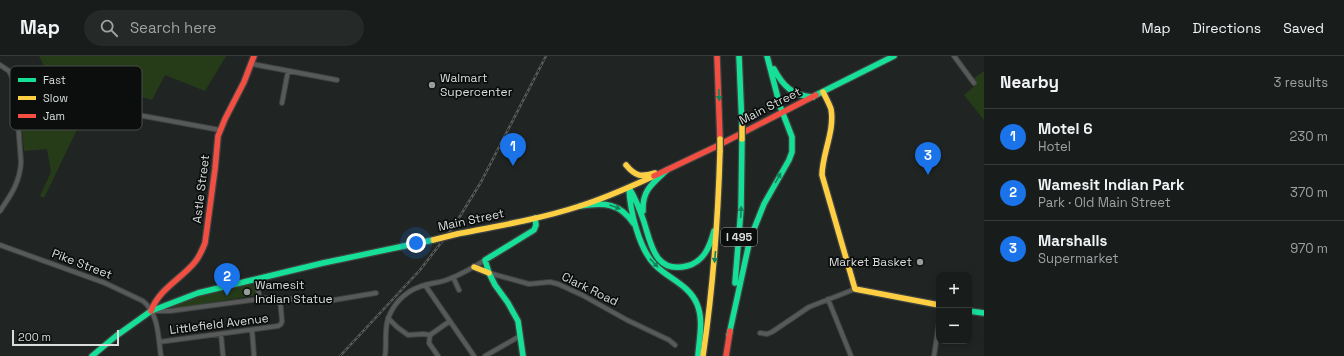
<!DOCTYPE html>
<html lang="en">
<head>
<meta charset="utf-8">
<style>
	:root { --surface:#181c1a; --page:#252927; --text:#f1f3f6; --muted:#9fa1a2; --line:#363a39; --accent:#1a73e8 }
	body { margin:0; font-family:"Space Grotesk",sans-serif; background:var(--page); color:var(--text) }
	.controls { position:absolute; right:12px; bottom:12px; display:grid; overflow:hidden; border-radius:8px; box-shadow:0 2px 6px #0003 }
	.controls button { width:36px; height:36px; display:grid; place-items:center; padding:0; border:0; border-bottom:1px solid var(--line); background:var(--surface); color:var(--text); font:20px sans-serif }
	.scale { position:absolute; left:12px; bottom:10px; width:107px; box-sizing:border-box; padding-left:4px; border:2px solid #d9dedc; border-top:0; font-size:11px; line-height:14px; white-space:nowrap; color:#d9dedc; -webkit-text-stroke:3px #0b0e0d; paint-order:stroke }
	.you { position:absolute; left:416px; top:187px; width:14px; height:14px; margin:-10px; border:3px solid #fff; border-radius:50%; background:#1a73e8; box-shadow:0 0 0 6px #1a73e833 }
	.badge { display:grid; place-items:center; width:26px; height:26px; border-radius:50%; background:var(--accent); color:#fff; font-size:13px; font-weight:700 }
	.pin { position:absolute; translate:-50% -33px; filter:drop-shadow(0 1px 2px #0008) }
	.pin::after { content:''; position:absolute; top:21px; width:14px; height:12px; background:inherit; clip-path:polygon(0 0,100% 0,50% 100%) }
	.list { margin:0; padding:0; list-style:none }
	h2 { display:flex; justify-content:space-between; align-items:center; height:52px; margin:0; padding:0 16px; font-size:17px }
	h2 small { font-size:13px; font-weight:400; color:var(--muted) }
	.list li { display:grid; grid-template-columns:26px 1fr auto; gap:12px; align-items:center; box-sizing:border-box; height:56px; padding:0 16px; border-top:1px solid var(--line) }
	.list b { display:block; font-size:15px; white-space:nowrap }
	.list p { margin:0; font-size:13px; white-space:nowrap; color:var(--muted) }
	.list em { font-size:13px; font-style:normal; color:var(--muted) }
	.icon { flex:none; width:22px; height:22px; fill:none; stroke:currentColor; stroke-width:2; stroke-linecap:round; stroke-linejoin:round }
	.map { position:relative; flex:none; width:984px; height:300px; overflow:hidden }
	header { display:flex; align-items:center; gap:24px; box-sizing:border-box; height:56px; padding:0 20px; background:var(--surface); border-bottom:1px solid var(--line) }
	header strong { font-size:19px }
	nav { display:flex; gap:22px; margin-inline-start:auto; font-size:14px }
	.search { width:280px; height:36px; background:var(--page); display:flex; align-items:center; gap:10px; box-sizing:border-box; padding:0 14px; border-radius:22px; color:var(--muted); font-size:15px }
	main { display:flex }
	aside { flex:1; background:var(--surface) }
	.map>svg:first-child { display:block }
</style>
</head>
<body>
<header>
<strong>Map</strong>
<div class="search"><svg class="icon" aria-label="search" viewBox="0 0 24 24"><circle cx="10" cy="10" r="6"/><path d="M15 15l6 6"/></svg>Search here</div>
<nav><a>Map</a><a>Directions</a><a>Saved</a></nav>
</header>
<main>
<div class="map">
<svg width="984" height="300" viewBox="0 0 984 300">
	<rect width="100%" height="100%" fill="#202523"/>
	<path fill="#263c19" d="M39,0H226L205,35L165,19L152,44L99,28L44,142L40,140L51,116L47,93L24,95L19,46L55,44L53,28Z
		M984,15V64L964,39L976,29L973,23Z
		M251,228H254L257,239L172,253L171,251L198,240Z"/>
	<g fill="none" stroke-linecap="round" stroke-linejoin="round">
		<g stroke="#3e4241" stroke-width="6">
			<path id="street" d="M954,0L974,27
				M252,8L337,24
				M0,9L9,15L15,27L21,106C20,126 11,139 0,155
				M282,47L288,15
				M138,59L220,74
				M0,189L105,227L143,245C159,258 158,281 161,300
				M489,217L529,228L550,226L558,228L582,239L627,264L669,284L675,289
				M453,221L459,234
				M256,224L260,243
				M425,229L474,300
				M828,243L851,300
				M153,255H170L267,242L328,245L376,237
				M388,262L397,271L408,279L423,278L430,279
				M252,274L254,300
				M760,277L767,278L772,276L809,251L855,233
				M221,278L223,300
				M430,279L450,265
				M430,279L429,287L438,300
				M159,286L278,270L281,268L282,265L280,243
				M385,300C387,288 384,275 388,263C393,248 405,236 419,231C429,227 440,227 449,223C462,218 474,211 485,204
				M485,300L520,280
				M934,300L939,267"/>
		</g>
		<g stroke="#3e4241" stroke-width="8">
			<path id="fast" d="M739,0L742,71
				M774,13C783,30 793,40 813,41
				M816,39L894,0
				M629,132C630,155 639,193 655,209C669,223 689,229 697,248C704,265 699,283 698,300
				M629,132C636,143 640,154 644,166C651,188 655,218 687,210C704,206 710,190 714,175
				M580,150C604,146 620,147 634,168
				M643,155C642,134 653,127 667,114
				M735,227L741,153L742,83
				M969,255L984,257
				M729,279L750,183L764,148L789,104L792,96V81L780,50L767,0
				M92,300L116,280L151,255L198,237L323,207L433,184
				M523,300L518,265L508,247L495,229L489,217L485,204L534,174L536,169L535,162"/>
		</g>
		<g stroke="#3e4241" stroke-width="8">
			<path id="slow" d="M823,36C826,42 829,47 831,53C835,75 822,98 822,119L855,233L939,249
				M626,109C636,121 641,121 655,117
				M457,178C498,170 540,163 580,150C606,142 630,131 654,120
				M474,211L489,217
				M703,300C713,232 718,164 720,95"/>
		</g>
		<g stroke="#3e4241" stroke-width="8">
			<path id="jam" d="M717,0L720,83
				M654,120L715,91L816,39
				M151,255C159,233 180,224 195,206C200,200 202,194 205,187L215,113L218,80L225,63L244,26L254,0
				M726,300L730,275"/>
		</g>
		<use href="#street" stroke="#585a59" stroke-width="4"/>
		<use href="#fast" stroke="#16e098" stroke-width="5.5"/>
		<use href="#slow" stroke="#ffcf43" stroke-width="5.5"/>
		<use href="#jam" stroke="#f24e42" stroke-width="5.5"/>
		<g stroke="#575b5a" stroke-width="2.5">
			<path id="rail" d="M340,300L420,214L454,170L481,126L546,0"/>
		</g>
		<use href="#rail" stroke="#0b0e0d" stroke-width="1" stroke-dasharray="3" stroke-linecap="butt"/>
		<g stroke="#3e4241" stroke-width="8" stroke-linecap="butt">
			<path id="slow-bridge" d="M742,71V83
				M720,83V95
				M433,184L457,178"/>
		</g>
		<use href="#slow-bridge" stroke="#ffcf43" stroke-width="5.5"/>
	</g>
	<defs><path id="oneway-solid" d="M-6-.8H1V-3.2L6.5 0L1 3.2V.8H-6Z"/></defs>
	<g fill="#118259">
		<use href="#oneway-solid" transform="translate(719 39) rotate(88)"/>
		<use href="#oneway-solid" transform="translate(778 122) rotate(-60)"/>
		<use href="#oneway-solid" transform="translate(615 151) rotate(20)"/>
		<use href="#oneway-solid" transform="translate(741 156) rotate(-87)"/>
		<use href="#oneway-solid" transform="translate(715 201) rotate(95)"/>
		<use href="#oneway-solid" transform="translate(654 207) rotate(47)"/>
	</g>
	<g fill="#989d9b" stroke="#0b0e0d" stroke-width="1.5">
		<circle cx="432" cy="29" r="4"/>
		<circle cx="920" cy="206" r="4"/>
		<circle cx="247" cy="236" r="4"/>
	</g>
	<g text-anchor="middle" stroke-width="3.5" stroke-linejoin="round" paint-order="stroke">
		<rect fill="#0b0e0d" stroke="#9ba09e" stroke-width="1" x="721" y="172" width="36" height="18" rx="3"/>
		<g font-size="11" font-weight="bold" fill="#d9dedc">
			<text x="739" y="185">I 495</text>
		</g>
		<g font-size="12" fill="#d9dedc" stroke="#0b0e0d" text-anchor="start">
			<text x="440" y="26">Walmart<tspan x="440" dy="14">Supercenter</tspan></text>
			<text x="912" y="210" text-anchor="end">Market Basket</text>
			<text x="255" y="233">Wamesit<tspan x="255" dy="14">Indian Statue</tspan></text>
		</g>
		<g font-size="12" fill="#d9dedc" stroke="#0b0e0d">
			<text transform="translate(770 50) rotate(-27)" y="4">Main Street</text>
			<text transform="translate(201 133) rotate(-83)" y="4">Astle Street</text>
			<text transform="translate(471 164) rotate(-12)" y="4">Main Street</text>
			<text transform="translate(82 208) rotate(21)" y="4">Pike Street</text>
			<text transform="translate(590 233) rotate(26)" y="4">Clark Road</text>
			<text transform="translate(219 268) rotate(-7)" y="4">Littlefield Avenue</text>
		</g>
	</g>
	<rect x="10" y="10" width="132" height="64" rx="6" fill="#0b0e0d" stroke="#494c4b" stroke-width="1"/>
	<rect x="18" y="22" width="18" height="4" fill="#16e098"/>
	<rect x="18" y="40" width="18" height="4" fill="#ffcf43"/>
	<rect x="18" y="58" width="18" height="4" fill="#f24e42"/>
	<g font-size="11" fill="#d9dedc">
		<text x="43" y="28">Fast</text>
		<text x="43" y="46">Slow</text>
		<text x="43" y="64">Jam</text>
	</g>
</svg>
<div class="controls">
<button>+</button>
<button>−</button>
</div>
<div class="scale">200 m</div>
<div class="you"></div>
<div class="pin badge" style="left:513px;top:110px">1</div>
<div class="pin badge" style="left:227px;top:240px">2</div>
<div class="pin badge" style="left:928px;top:119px">3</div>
</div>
<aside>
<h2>Nearby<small>3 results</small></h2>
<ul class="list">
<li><span class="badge">1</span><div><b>Motel 6</b><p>Hotel</p></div><em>230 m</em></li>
<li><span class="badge">2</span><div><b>Wamesit Indian Park</b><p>Park · Old Main Street</p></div><em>370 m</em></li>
<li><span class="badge">3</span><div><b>Marshalls</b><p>Supermarket</p></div><em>970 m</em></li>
</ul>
</aside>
</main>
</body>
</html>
